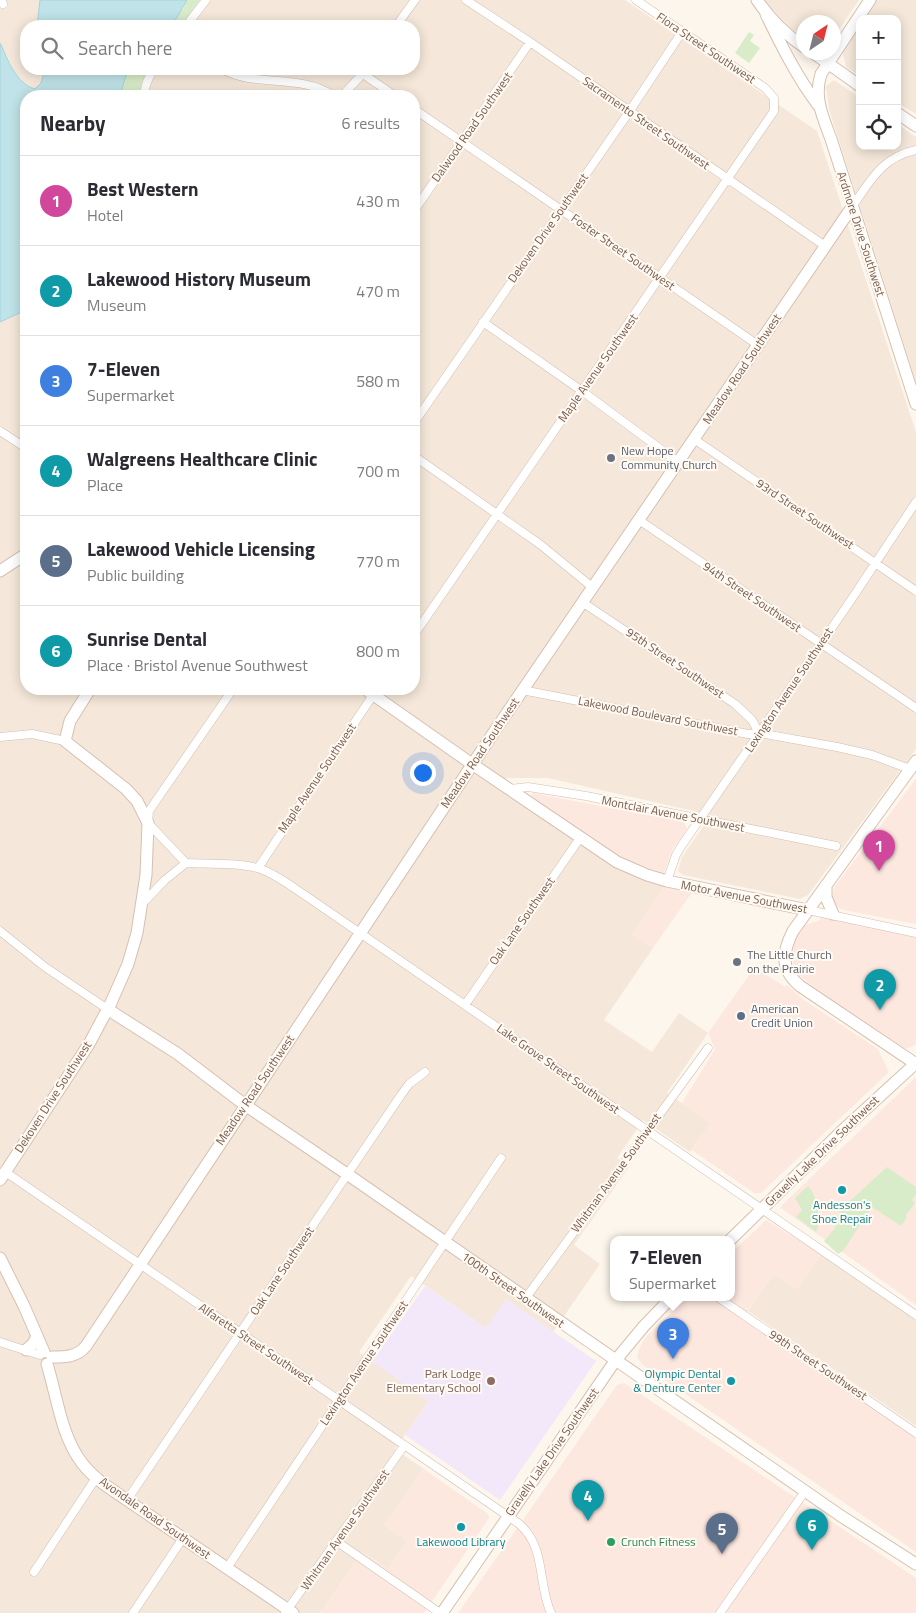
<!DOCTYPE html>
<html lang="en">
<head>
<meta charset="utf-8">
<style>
	:root { --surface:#fff; --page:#f2f2f3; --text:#2b2b33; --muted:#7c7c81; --line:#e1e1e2; --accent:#e76f51 }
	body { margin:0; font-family:"Titillium Web",sans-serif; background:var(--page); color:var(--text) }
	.controls { position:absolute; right:15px; top:15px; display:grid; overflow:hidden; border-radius:10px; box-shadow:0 2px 12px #0003 }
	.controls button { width:45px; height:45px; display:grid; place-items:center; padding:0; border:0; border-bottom:1px solid var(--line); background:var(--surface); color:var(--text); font:25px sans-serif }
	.compass { position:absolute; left:796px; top:15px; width:45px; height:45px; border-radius:50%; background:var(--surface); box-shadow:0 2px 12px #0003; rotate:35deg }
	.you { position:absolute; left:422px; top:772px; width:18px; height:18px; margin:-12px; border:4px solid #fff; border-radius:50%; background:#1a73e8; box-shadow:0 0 0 8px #1a73e833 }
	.badge { display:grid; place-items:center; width:32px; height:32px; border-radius:50%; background:var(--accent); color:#fff; font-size:16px; font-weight:700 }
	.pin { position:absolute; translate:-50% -41px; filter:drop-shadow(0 1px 2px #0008) }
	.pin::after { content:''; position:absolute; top:26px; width:18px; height:15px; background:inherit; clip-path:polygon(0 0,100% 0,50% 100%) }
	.popup { position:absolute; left:610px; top:1236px; width:125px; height:65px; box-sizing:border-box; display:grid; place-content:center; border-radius:10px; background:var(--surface); filter:drop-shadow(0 1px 4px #0005); font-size:16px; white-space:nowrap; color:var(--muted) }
	.popup b { font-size:19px; color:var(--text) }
	.popup::after { content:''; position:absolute; left:50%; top:100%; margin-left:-10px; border:10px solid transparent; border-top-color:var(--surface) }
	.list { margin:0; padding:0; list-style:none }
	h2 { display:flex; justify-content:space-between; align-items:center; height:65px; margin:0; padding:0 20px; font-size:21px }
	h2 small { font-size:16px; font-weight:400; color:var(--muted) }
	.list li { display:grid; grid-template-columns:32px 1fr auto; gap:15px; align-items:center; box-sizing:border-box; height:90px; padding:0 20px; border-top:1px solid var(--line) }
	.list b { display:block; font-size:19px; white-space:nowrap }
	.list p { margin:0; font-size:16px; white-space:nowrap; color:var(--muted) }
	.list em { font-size:16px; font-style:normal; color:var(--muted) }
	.icon { flex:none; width:28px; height:28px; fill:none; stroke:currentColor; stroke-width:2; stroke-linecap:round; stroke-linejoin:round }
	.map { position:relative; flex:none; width:916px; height:1613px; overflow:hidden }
	.search { position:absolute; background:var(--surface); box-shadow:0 2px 12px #0003; left:20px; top:20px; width:400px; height:55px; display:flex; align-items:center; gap:12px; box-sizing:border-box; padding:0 18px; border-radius:20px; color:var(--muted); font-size:19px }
	.panel { position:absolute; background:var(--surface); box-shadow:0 2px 12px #0003; left:20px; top:90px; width:400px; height:605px; border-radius:20px }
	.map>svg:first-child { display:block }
</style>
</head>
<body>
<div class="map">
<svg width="916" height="1613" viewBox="0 0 916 1613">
	<rect width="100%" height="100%" fill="#fdf6ec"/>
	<path fill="#f5e8da" d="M0,0H40L37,26H26V69H45L41,83L35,89L28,87L19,79L0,43Z
		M206,0H625L817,131L916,432V749L808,895L800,899L683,875L678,871L682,857L711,815L548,778H506L500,788L616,868L665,886L632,934L653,948L604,1020L652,1052L679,1013L708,1033L667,1093L711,1123L690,1152L643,1120L617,1158L629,1167L574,1245L600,1264L553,1332L506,1300L486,1328L411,1276L359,1352L429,1401L395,1449L424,1469L384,1525L408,1541L388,1569L362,1552L320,1613H0V322L24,311L26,308V689H414V96H143L153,69H414V26H186Z
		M764,0H859L834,37V22H804L803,37L788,26Z
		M876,0H916V114L897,102V19H863Z
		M860,24V76L846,67L842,50Z
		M834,80L860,98V146H897V124L916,137V382L829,109L826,86Z
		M821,1254L916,1319V1426L748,1311L774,1274L797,1289Z"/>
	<path fill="#fde8e0" d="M916,779V924L844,910L837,907L833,901V891L835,886Z
		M532,793L680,821L684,822L687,829L672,850L664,873L623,860L536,800L532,797Z
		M665,886L693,891L653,948L632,934Z
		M821,917L916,937V1045L905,1049L826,997L798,974L793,964L791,952L796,939L805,925L820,920Z
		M755,967L785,987L787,985L804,1000L878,1049L889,1072L761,1193H754L692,1150L710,1123L682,1103L715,1049L708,1033Z
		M916,1077V1305L781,1208L783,1204Z
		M766,1220L821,1254L797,1290L774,1274L748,1311L745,1320L916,1437V1552L643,1365L637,1358L639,1349L645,1338L686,1298H732V1252Z
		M624,1383L916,1578V1613H458L617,1385Z
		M424,1469L488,1514L489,1518L424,1613H320L362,1552L388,1569L408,1541L384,1525Z"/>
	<path fill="#f3e8fa" d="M425,1286L486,1328L506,1299L596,1361L500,1500L405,1435L429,1401L372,1362Z"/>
	<path fill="#d8ecc9" d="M187,0H200L181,26H164L183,9Z
		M749,32L754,35L750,41L760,48L749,63L735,53Z
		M128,69H149L142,81L139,96H114L125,82V74Z
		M887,1167L916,1187V1194L912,1200L915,1203L906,1215L907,1217L901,1226L872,1207L843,1251L838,1254L824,1241L835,1228L840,1210Z
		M808,1186C816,1192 822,1223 816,1232L796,1217L802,1210L795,1198Z"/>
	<path fill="#bfe3e8" stroke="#a5d3da" d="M40,0H187L176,19L164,26H37Z
		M0,43C8,59 16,84 35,89L41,83L45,69H128L121,92L114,96H26V180L24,192L26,207V265L22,269C24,282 30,299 24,311L0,322Z"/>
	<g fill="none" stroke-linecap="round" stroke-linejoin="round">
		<g stroke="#d1beb0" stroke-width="9">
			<path id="street" d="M2,0L3,4
				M466,0L530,42L825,246
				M186,26L206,0
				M396,26L415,0
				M222,69C256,88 299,73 334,96
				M363,74L395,96
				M143,96L147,82L153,69
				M342,96L367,69
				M414,109L758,345
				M852,207C871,180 881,158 916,150
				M414,211L530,42
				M483,322L582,391L678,462
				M414,423L629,112L682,32
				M0,431L26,448
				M694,439L916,591
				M414,456L541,545L592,587
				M639,520L916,708
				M582,602L735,704L752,720L759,733
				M414,635L774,111V98L765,88L636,0
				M233,689L149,811L148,823L186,863C208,864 243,862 263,870C279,876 295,889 309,898L916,1315
				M522,690L748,734L759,733L837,747L872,755L910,769
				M0,737L32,734L65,741
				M510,789L528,787L586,796L836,846
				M258,868L377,689
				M667,881L676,855L682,845L849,603L916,502
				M143,903L165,880L186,863
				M808,910L916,933
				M0,931L45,967L103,1006
				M465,1005L580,838
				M4,1171L518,1523C547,1547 537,1583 551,1613
				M719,1298L916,1433
				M525,1299L708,1048
				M0,1342L40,1355
				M127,1500L401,1095L409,1084L425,1072
				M336,1541L440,1613
				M227,1568L501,1158
				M34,1572L96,1478
				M133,1613L183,1538
				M285,1613L404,1446
				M720,1613L805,1491"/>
		</g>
		<g stroke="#d6c0b0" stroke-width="13">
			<path id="secondary" d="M757,0C770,19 785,34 804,47
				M870,0L821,74C813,99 824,119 832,142L916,404
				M766,14C781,45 797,77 818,105
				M812,52L860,86
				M897,113L916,126
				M0,571L26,554
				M90,689L70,721L65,741L126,789L137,801L148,823L146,875L137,933L128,964L110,1005
				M365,689L472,764L617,862L647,875L667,881L808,910
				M916,761L793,931C782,953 780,969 800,986L916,1064
				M826,885V897L833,914
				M112,1012L178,1054L245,1105L347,1174L841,1516L916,1564
				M0,1180L89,1044L105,1014
				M730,1240L844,1129L916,1063
				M0,1258L24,1306L44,1352
				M26,1350L33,1344L37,1336
				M52,1357C66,1357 77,1357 86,1346L494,732L852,207
				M47,1364C57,1396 61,1436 82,1463C94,1479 111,1489 127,1500L293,1613
				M442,1613L615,1361L644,1326L671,1298"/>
		</g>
		<use href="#street" stroke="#fff" stroke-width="8"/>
		<use href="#secondary" stroke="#fff" stroke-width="11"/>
	</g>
	<g fill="#6b7280" stroke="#fffaf3" stroke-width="2">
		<circle cx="611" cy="458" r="5"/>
		<circle cx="737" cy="962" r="5"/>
	</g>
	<circle fill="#5c6f8a" stroke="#fffaf3" stroke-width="2" cx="741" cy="1016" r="5"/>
	<g fill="#0f9aa8" stroke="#fffaf3" stroke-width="2">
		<circle cx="842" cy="1190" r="5"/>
		<circle cx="731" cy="1381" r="5"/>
		<circle cx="461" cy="1527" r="5"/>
	</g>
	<circle fill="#8d6e63" stroke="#fffaf3" stroke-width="2" cx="491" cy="1381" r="5"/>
	<circle fill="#2e9e5b" stroke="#fffaf3" stroke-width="2" cx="611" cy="1542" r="5"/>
	<g text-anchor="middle" stroke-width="4" stroke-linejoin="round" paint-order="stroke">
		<g font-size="12" fill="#7a5c4d" stroke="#fffaf3">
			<text transform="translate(706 48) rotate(34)" y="4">Flora Street Southwest</text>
			<text transform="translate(646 123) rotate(35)" y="4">Sacramento Street Southwest</text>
			<text transform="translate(472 127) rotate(-55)" y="4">Dalwood Road Southwest</text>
			<text transform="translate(548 228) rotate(-55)" y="4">Dekoven Drive Southwest</text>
			<text transform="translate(861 234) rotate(72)" y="4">Ardmore Drive Southwest</text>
			<text transform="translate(623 252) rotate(35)" y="4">Foster Street Southwest</text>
			<text transform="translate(598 368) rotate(-55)" y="4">Maple Avenue Southwest</text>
			<text transform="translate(742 369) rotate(-56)" y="4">Meadow Road Southwest</text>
			<text transform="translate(805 514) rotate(34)" y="4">93rd Street Southwest</text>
			<text transform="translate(752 597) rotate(34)" y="4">94th Street Southwest</text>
			<text transform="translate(675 663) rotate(34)" y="4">95th Street Southwest</text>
			<text transform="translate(789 690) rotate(-56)" y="4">Lexington Avenue Southwest</text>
			<text transform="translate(658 716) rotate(11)" y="4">Lakewood Boulevard Southwest</text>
			<text transform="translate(480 753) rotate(-56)" y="4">Meadow Road Southwest</text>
			<text transform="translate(317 778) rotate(-56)" y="4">Maple Avenue Southwest</text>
			<text transform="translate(673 814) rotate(11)" y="4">Montclair Avenue Southwest</text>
			<text transform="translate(744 897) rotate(11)" y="4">Motor Avenue Southwest</text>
			<text transform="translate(522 921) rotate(-55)" y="4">Oak Lane Southwest</text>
			<text transform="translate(558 1069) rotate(35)" y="4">Lake Grove Street Southwest</text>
			<text transform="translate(255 1090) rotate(-56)" y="4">Meadow Road Southwest</text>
			<text transform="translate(53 1097) rotate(-57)" y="4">Dekoven Drive Southwest</text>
			<text transform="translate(822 1151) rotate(-44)" y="4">Gravelly Lake Drive Southwest</text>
			<text transform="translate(616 1173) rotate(-54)" y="4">Whitman Avenue Southwest</text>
			<text transform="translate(282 1271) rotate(-56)" y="4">Oak Lane Southwest</text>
			<text transform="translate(513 1290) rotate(35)" y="4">100th Street Southwest</text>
			<text transform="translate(256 1344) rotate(34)" y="4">Alfaretta Street Southwest</text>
			<text transform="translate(364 1363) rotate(-56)" y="4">Lexington Avenue Southwest</text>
			<text transform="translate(818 1365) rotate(34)" y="4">99th Street Southwest</text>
			<text transform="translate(552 1452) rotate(-55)" y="4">Gravelly Lake Drive Southwest</text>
			<text transform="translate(155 1518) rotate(35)" y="4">Avondale Road Southwest</text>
			<text transform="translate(345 1530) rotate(-55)" y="4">Whitman Avenue Southwest</text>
		</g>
		<g font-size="12" fill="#5b616d" stroke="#fffaf3" text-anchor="start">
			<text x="621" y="455">New Hope<tspan x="621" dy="14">Community Church</tspan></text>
			<text x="747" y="959">The Little Church<tspan x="747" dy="14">on the Prairie</tspan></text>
		</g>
		<g font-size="12" fill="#4e5e75" stroke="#fffaf3" text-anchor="start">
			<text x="751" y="1013">American<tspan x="751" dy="14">Credit Union</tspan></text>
		</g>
		<g font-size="12" fill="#0d838f" stroke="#fffaf3">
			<text x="842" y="1209">Andesson's<tspan x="842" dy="14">Shoe Repair</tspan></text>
			<text x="721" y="1378" text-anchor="end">Olympic Dental<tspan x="721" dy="14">&amp; Denture Center</tspan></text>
			<text x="461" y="1546">Lakewood Library</text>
		</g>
		<g font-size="12" fill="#785e54" stroke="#fffaf3" text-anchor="end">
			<text x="481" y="1378">Park Lodge<tspan x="481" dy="14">Elementary School</tspan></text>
		</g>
		<g font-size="12" fill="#27864d" stroke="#fffaf3" text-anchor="start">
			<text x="621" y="1546">Crunch Fitness</text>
		</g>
	</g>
</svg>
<div class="controls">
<button>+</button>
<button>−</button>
<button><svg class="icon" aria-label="locate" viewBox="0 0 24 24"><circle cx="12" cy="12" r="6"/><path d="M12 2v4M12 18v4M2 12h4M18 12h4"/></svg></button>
</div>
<svg class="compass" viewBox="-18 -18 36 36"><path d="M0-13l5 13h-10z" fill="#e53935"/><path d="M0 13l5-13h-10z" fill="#7c7c81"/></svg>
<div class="you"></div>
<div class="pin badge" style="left:879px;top:871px;background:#d1479c">1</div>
<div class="pin badge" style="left:880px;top:1010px;background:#0f9aa8">2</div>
<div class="pin badge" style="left:673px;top:1359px;background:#3f7fe0">3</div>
<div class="popup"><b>7-Eleven</b>Supermarket</div>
<div class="pin badge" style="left:588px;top:1521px;background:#0f9aa8">4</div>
<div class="pin badge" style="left:722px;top:1554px;background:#5c6f8a">5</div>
<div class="pin badge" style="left:812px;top:1550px;background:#0f9aa8">6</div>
<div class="search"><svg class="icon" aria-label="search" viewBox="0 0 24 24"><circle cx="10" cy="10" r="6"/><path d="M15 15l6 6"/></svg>Search here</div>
<section class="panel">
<h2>Nearby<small>6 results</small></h2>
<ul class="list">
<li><span class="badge" style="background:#d1479c">1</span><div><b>Best Western</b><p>Hotel</p></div><em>430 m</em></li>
<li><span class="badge" style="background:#0f9aa8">2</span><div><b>Lakewood History Museum</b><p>Museum</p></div><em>470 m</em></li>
<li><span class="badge" style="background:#3f7fe0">3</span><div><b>7-Eleven</b><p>Supermarket</p></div><em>580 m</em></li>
<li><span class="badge" style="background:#0f9aa8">4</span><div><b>Walgreens Healthcare Clinic</b><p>Place</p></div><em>700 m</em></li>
<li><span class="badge" style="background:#5c6f8a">5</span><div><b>Lakewood Vehicle Licensing</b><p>Public building</p></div><em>770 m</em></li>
<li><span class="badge" style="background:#0f9aa8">6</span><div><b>Sunrise Dental</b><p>Place · Bristol Avenue Southwest</p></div><em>800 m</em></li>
</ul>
</section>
</div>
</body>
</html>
